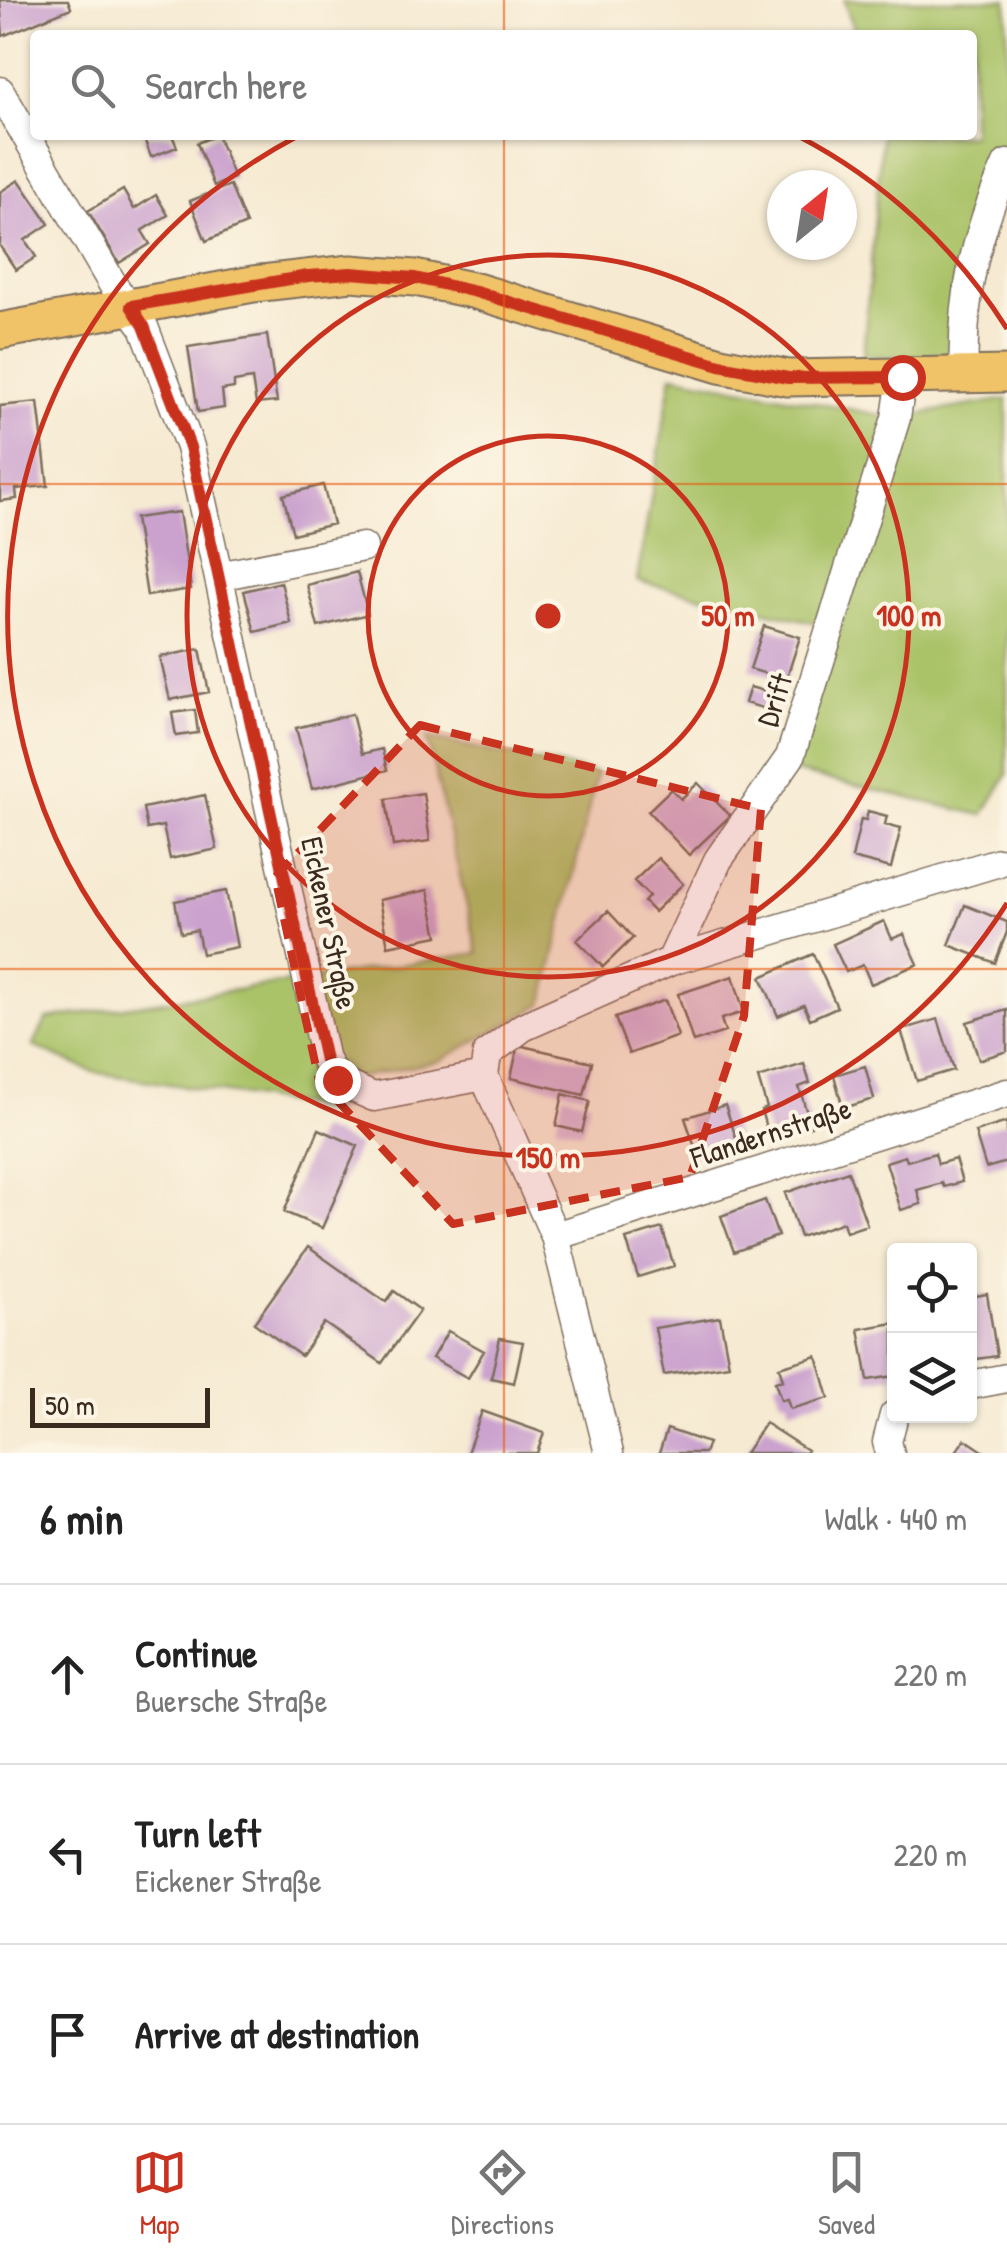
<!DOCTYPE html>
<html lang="en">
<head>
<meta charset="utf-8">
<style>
	:root { --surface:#fff; --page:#f6f6f6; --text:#222; --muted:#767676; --line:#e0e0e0; --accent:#c8321e }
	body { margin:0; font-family:"Patrick Hand",sans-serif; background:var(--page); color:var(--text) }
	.controls { position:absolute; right:30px; bottom:30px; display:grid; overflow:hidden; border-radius:10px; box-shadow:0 2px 8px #0004 }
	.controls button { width:90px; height:90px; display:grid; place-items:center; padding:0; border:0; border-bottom:2px solid var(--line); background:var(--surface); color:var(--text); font:50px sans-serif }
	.compass { position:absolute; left:767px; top:170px; width:90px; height:90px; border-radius:50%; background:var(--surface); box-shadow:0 2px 8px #0004; rotate:30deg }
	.scale { position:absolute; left:30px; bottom:25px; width:180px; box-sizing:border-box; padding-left:10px; border:5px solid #3b2a1e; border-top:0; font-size:28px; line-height:35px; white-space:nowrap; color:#3b2a1e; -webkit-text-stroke:8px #fcf5e5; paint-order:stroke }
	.stop { position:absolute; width:30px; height:30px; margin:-22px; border:8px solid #c8321e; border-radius:50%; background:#fff }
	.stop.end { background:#c8321e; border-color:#fff; box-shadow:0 2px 10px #0008 }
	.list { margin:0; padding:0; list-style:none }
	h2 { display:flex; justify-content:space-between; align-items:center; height:130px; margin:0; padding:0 40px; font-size:42px }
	h2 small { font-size:32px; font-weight:400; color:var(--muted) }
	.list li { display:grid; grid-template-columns:65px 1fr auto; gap:30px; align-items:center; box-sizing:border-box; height:180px; padding:0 40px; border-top:2px solid var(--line) }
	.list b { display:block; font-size:38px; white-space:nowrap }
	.list p { margin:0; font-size:32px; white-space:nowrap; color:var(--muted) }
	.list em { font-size:32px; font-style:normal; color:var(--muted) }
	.icon { flex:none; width:55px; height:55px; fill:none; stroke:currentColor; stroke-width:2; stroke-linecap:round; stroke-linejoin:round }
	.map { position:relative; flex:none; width:1007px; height:1453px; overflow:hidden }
	.search { position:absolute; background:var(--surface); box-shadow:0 2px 8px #0004; left:30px; right:30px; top:30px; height:110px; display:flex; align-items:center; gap:25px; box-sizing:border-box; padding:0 35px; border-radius:10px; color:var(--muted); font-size:38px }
	.sheet { height:670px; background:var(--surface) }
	nav { display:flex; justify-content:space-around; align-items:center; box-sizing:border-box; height:140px; border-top:2px solid var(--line); background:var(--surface); font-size:28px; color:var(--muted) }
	nav a { display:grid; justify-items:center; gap:5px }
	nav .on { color:var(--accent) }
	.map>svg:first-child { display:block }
</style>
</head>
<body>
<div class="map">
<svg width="1007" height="1453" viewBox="0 0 1007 1453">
	<rect width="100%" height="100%" fill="#fcf5e5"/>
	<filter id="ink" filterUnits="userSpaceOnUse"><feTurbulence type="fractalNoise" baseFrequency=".01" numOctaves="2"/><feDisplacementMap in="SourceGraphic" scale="20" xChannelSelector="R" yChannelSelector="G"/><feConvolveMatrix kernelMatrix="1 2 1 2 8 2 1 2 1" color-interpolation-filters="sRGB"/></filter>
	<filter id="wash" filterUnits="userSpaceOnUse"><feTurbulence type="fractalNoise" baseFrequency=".0048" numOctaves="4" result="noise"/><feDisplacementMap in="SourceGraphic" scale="40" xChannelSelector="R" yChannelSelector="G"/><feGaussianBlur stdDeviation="2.25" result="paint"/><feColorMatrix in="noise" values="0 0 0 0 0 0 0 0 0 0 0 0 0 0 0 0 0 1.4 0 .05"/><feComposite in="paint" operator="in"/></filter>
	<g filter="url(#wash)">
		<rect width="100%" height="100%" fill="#f6ead2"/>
		<path fill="#aac369" stroke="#727644" stroke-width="2.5" d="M844,0H1007V137L986,181L956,264L952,347L946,356H863L882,135H972V35H856Z
			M672,375L896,418L1007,399V775L983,815L769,766L788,722L821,624L637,581Z
			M427,738L597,773L543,1004L439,1061L341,1081L321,1108L93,1072L33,1046L47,1019L478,953Z"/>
		<g id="blocks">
			<path fill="#cba2ce" d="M0,0H68L71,8L3,36Z
				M172,135L177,147L151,157L143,136Z
				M217,135L234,178L214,186L197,143Z
				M19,180L49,224L25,240L36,257L16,270L0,246V192Z
				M230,185L246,224L206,241L190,201Z
				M123,190L134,209L156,195L168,215L142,231L150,244L119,263L88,211Z
				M267,335L277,402L256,404L252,379L234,382V388L222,390L224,408L198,412L188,347Z
				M38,402L48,486L16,489L17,499L0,501V406Z
				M323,485L333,524L293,534L283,495Z
				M179,512L191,589L147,596L135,518Z
				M357,572L368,614L318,627L307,585Z
				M281,582L291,623L255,632L244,591Z
				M764,626L800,637L786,680L750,669Z
				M200,649L209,692L170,700L160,657Z
				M750,687L778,695L773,711L745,703Z
				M195,710L198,733L176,736L172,713Z
				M352,714L362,754L382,749L387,770L312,789L296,728Z
				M698,783L730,816L689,855L648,811L671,789L681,799Z
				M423,793L430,841L393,846L386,799Z
				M205,795L217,849L170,859L163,826L147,829L143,808Z
				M868,811L887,816L885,824L901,828L891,868L852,858L861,819L866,820Z
				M658,858L683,884L654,912L644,902L649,896L634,881Z
				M428,890L438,936L388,946L379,900Z
				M226,891L237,947L202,954L197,930L181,933L175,901Z
				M965,905L1007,922V932L995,963L949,945Z
				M608,911L633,938L603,967L577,940Z
				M884,921L892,939L904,934L918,964L871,984L863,965L846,972L833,944Z
				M813,954L837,1007L810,1019L804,1005L778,1016L761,977Z
				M733,976L744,1012L721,1019L725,1032L693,1042L678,994Z
				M665,1000L678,1036L629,1054L615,1018Z
				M1007,1010V1051L979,1060L967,1022Z
				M938,1019L954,1070L917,1081L901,1030Z
				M518,1045L592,1062L584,1095L511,1078Z
				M804,1064L810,1083L799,1087L811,1126L769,1138L761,1110L767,1108L758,1078Z
				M865,1066L874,1099L843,1108L834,1075Z
				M563,1094L590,1101L582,1132L556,1126Z
				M725,1105L740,1149L700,1162L685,1118Z
				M1007,1122V1162L986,1168L975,1132Z
				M319,1129L358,1146L322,1228L284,1212Z
				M935,1153L938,1164L955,1159L962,1182L944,1187L942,1183L917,1190L921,1204L901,1210L886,1162L905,1156L907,1161Z
				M848,1171L867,1225L846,1232L843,1222L800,1237L785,1193Z
				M765,1200L778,1236L734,1252L721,1216Z
				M662,1228L674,1266L638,1277L626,1239Z
				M308,1247L386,1302L394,1291L420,1310L382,1363L324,1323L301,1356L254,1323Z
				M987,1294L997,1356L970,1360V1297Z
				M720,1317L729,1365L664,1375L655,1328Z
				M894,1323V1376L868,1380L859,1329Z
				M448,1331L484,1351L468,1378L432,1358Z
				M500,1338L523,1342L514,1383L491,1378Z
				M817,1356L829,1398L790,1409L787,1399L781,1400L775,1382L783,1380L779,1367Z
				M482,1411L544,1433L537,1453H467Z
				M765,1423L807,1450L805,1453H745Z
				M667,1429L708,1443L704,1453H659Z
				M965,1439L986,1453H955Z"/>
		</g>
	</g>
	<g filter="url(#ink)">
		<use href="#blocks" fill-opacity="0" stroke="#7c6d5d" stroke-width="2.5"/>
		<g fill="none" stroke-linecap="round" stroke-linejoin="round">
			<g stroke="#7c6d5d" stroke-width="31">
				<path id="minor" d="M0,91L115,288L144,327L190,447L325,1060L337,1081L374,1097L484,1076L555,1236L609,1453
					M964,375C961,297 975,235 1007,164
					M219,576L363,547
					M671,961L718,860L790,757L896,418L902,377
					M484,1076L487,1054L523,1027L671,961L999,862
					M555,1236L1007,1093
					M970,1385L1007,1378
					M890,1453L887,1442L894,1415"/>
			</g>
			<g stroke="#7c6d5d" stroke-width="39">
				<path id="major" d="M0,331L253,284L351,273L415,278L476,291L720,365L788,378L1007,374"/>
			</g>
			<use href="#minor" stroke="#fff" stroke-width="28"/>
			<use href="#major" stroke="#f1c369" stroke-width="35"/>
		</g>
	</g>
	<g fill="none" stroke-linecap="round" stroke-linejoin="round" filter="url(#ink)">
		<path stroke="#c8321e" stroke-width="12" d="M337,1080L325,1060L190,447L144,326L131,306L308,276L351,273L415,278L476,292L720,365L788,378L902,377"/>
	</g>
	<path fill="#c8321e" fill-opacity="0.2" stroke="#c8321e" stroke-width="8" stroke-dasharray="20 12" stroke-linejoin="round" d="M420,725L761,809L744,1016L690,1177L453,1224L319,1081L275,877Z"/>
	<path fill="none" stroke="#e8590c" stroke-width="2.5" stroke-opacity="0.55" d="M504,0V35M504,135V1453M0,484H1007M0,969H1007"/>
	<g fill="none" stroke="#c8321e" stroke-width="5">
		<circle cx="548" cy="616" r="180"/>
		<circle cx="548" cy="616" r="361"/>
		<path d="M1007 903A541 541 0 1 1 298 136M798 136A541 541 0 0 1 1007 329"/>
	</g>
	<g text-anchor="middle" stroke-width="8" stroke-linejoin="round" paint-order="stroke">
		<g font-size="30" fill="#3b2a1e" stroke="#fcf5e5">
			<text transform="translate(775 700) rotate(-72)" y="10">Drift</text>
			<text transform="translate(329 923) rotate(78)" y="10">Eickener Straße</text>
			<text transform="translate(771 1133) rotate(-18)" y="10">Flandernstraße</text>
		</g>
	</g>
	<circle cx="548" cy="616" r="15" fill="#c8321e" stroke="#fcf5e5" stroke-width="5"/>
	<g font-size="30" text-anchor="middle" font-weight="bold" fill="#c8321e" stroke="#fcf5e5" stroke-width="8" stroke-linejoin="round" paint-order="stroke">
		<text x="728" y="626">50 m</text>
		<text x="909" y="626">100 m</text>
		<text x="548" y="1168">150 m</text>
	</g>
</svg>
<div class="controls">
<button><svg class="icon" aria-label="locate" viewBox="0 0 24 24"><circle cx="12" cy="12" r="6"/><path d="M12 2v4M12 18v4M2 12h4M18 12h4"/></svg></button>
<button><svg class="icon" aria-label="layers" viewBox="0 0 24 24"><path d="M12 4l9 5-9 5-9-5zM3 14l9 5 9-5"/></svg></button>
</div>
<svg class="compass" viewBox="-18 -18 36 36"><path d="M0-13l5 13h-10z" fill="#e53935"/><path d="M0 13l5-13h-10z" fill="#767676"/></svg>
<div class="scale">50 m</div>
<div class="stop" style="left:902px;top:377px"></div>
<div class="stop end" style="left:337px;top:1080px"></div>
<div class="search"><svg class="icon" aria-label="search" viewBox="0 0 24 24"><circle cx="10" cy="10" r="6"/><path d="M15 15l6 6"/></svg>Search here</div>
</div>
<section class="sheet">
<h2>6 min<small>Walk · 440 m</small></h2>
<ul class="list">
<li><svg class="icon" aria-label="ahead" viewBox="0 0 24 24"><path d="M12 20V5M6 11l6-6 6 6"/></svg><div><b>Continue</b><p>Buersche Straße</p></div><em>220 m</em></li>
<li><svg class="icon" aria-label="left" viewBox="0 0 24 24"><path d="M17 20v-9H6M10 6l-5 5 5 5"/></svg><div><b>Turn left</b><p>Eickener Straße</p></div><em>220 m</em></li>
<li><svg class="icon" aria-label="arrive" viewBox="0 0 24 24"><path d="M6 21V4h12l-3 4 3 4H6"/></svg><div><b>Arrive at destination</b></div></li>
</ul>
</section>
<nav>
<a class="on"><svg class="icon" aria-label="map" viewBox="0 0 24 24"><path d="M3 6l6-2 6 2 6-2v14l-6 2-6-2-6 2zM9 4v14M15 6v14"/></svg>Map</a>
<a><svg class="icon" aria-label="directions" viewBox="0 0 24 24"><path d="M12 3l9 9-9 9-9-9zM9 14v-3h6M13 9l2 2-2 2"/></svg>Directions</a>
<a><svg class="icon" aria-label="saved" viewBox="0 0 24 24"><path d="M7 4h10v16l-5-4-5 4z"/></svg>Saved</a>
</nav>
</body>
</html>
